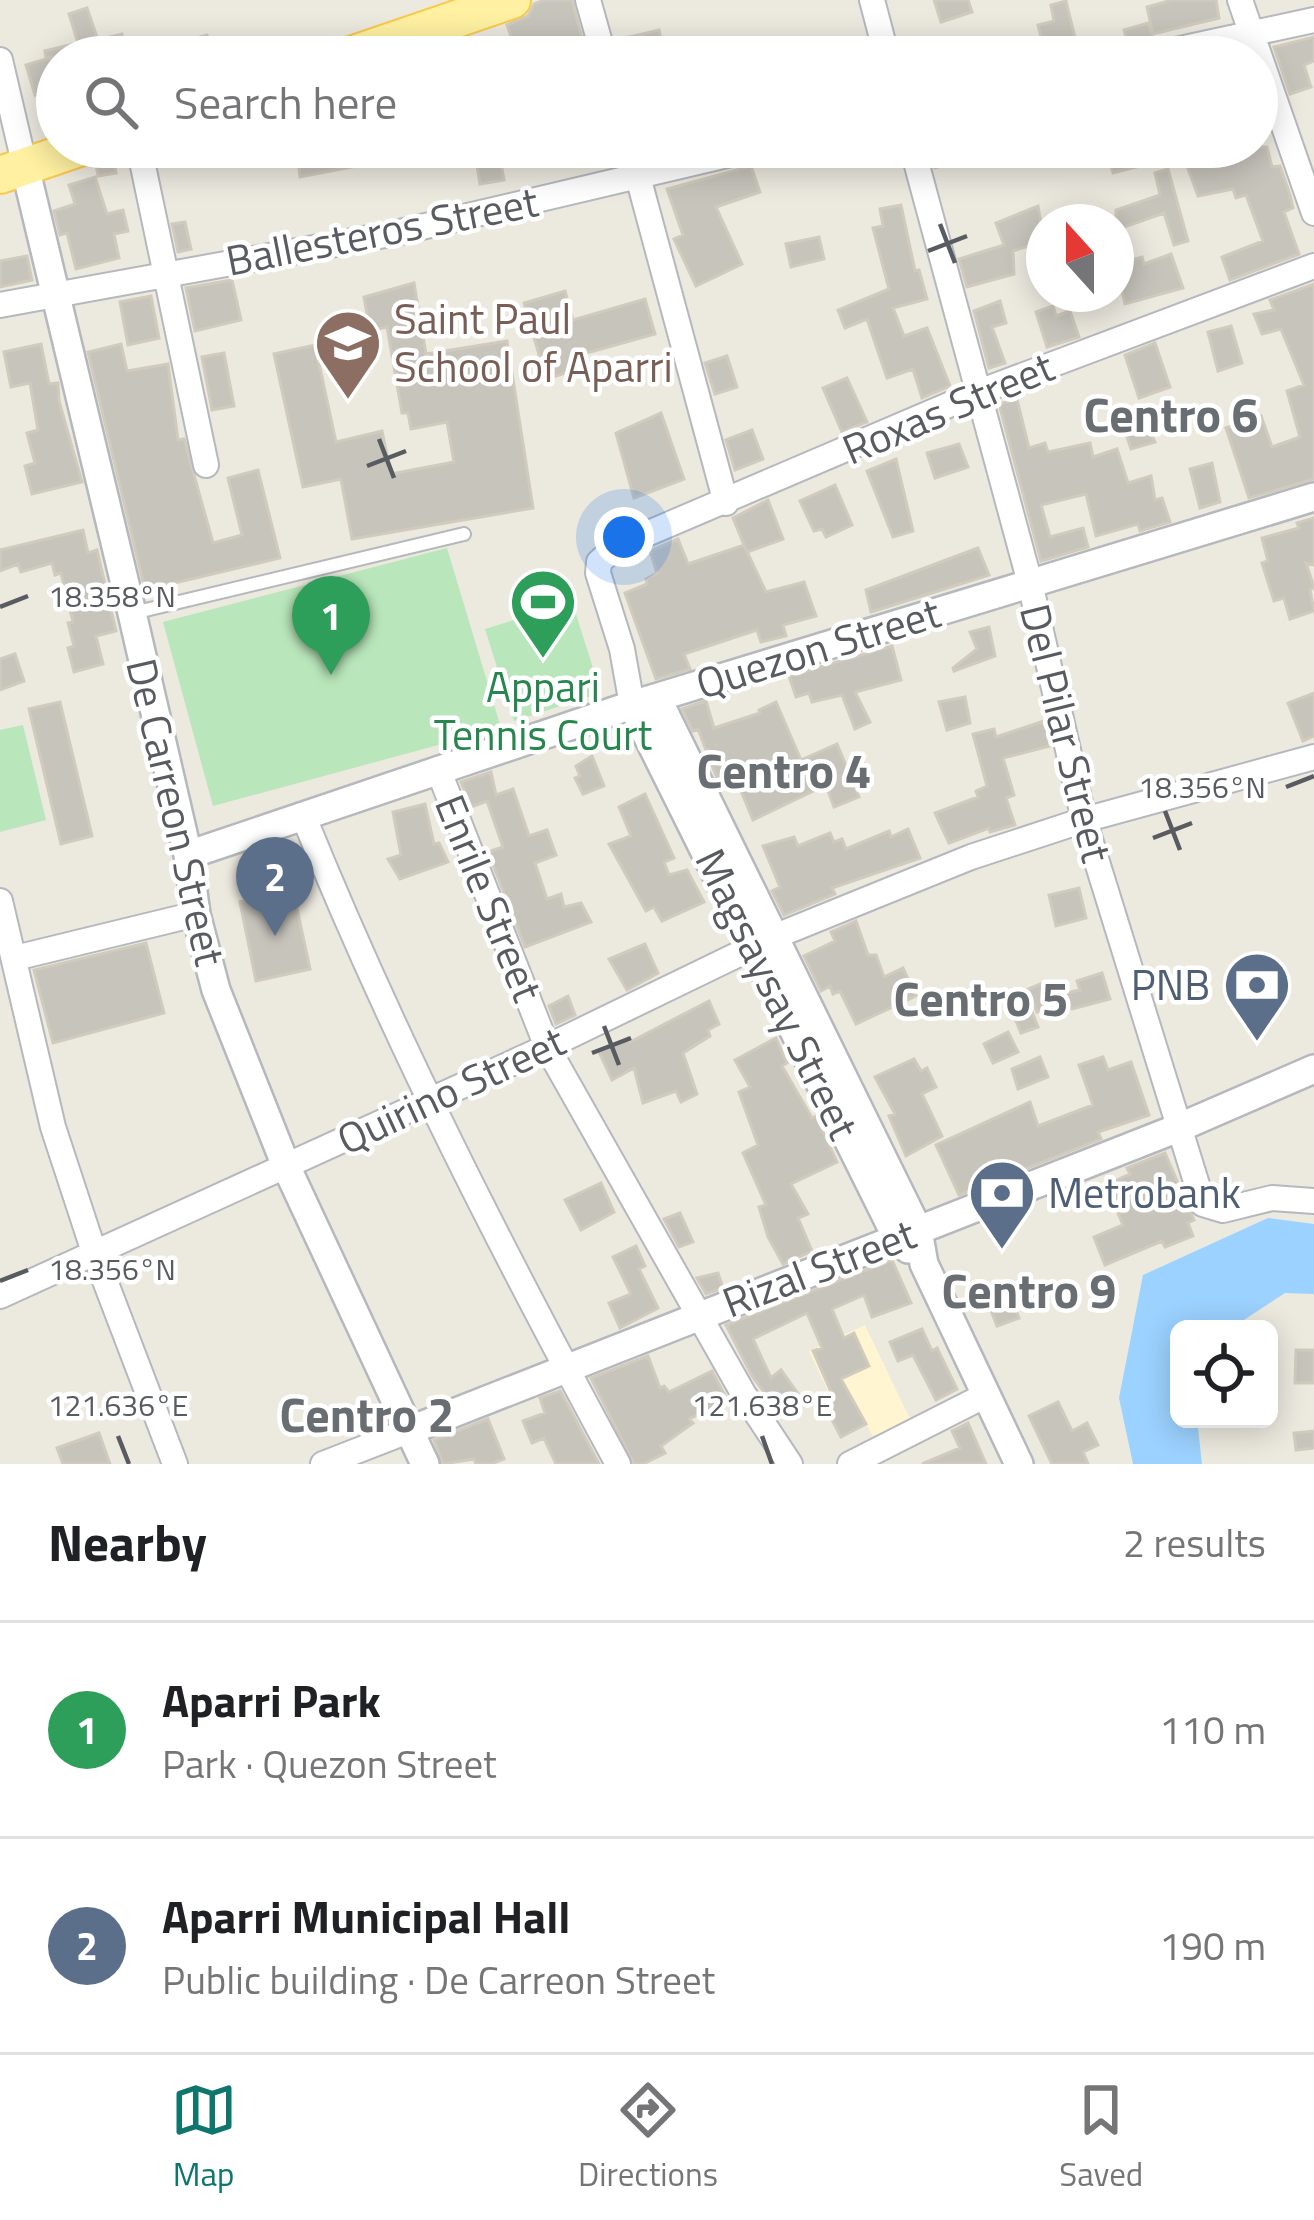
<!DOCTYPE html>
<html lang="en">
<head>
<meta charset="utf-8">
<style>
	:root { --surface:#fff; --page:#f6f6f6; --text:#202124; --muted:#757577; --line:#e0e0e0; --accent:#0f766e }
	body { margin:0; font-family:"Titillium Web",sans-serif; background:var(--page); color:var(--text) }
	.controls { position:absolute; right:36px; bottom:36px; display:grid; overflow:hidden; border-radius:18px; box-shadow:0 6px 30px #0003 }
	.controls button { width:108px; height:108px; display:grid; place-items:center; padding:0; border:0; border-bottom:3px solid var(--line); background:var(--surface); color:var(--text); font:60px sans-serif }
	.compass { position:absolute; left:1026px; top:204px; width:108px; height:108px; border-radius:50%; background:var(--surface); box-shadow:0 6px 30px #0003; rotate:339deg }
	.you { position:absolute; left:624px; top:537px; width:42px; height:42px; margin:-30px; border:9px solid #fff; border-radius:50%; background:#1a73e8; box-shadow:0 0 0 18px #1a73e833 }
	.badge { display:grid; place-items:center; width:78px; height:78px; border-radius:50%; background:var(--accent); color:#fff; font-size:39px; font-weight:700 }
	.pin { position:absolute; translate:-50% -99px; filter:drop-shadow(0 3px 6px #0008) }
	.pin::after { content:''; position:absolute; top:63px; width:42px; height:36px; background:inherit; clip-path:polygon(0 0,100% 0,50% 100%) }
	.list { margin:0; padding:0; list-style:none }
	h2 { display:flex; justify-content:space-between; align-items:center; height:156px; margin:0; padding:0 48px; font-size:51px }
	h2 small { font-size:39px; font-weight:400; color:var(--muted) }
	.list li { display:grid; grid-template-columns:78px 1fr auto; gap:36px; align-items:center; box-sizing:border-box; height:216px; padding:0 48px; border-top:3px solid var(--line) }
	.list b { display:block; font-size:45px; white-space:nowrap }
	.list p { margin:0; font-size:39px; white-space:nowrap; color:var(--muted) }
	.list em { font-size:39px; font-style:normal; color:var(--muted) }
	.icon { flex:none; width:66px; height:66px; fill:none; stroke:currentColor; stroke-width:2; stroke-linecap:round; stroke-linejoin:round }
	.map { position:relative; flex:none; width:1314px; height:1464px; overflow:hidden }
	.search { position:absolute; background:var(--surface); box-shadow:0 6px 30px #0003; left:36px; right:36px; top:36px; height:132px; display:flex; align-items:center; gap:30px; box-sizing:border-box; padding:0 42px; border-radius:66px; color:var(--muted); font-size:45px }
	.sheet { height:588px; background:var(--surface) }
	nav { display:flex; justify-content:space-around; align-items:center; box-sizing:border-box; height:168px; border-top:3px solid var(--line); background:var(--surface); font-size:33px; color:var(--muted) }
	nav a { display:grid; justify-items:center; gap:6px }
	nav .on { color:var(--accent) }
	.map>svg:first-child { display:block }
</style>
</head>
<body>
<div class="map">
<svg width="1314" height="1464" viewBox="0 0 1314 1464">
	<rect width="100%" height="100%" fill="#ece9df"/>
	<path fill="#fff5d1" d="M865,1325L910,1419L873,1437L853,1397L835,1406L809,1351Z"/>
	<path fill="#b9e6ba" d="M447,548L501,728L213,806L163,622Z
		M572,602L601,693L514,721L485,629Z
		M23,725L46,820L0,832V730Z"/>
	<path fill="#9cd2ff" d="M1268,1218L1314,1224V1294L1285,1293L1230,1329H1179V1419H1197L1202,1464H1133L1119,1398L1143,1275Z"/>
	<path fill="#c7c4bc" stroke="#d1cbbd" stroke-width="3" d="M545,0H572L587,57H518L507,25L528,16L534,4Z
		M934,0H968L972,12L941,22Z
		M1172,0H1216L1219,18L1153,34L1147,7Z
		M1066,1L1078,50L1048,57H987V53L1041,37L1038,25L1054,21L1051,5Z
		M87,8L98,40L122,34L128,57H57V88L35,95L26,65L53,57H46L45,51L78,43L69,14Z
		M1148,23L1153,37L1128,44L1124,30Z
		M659,30L664,49L620,57L616,40Z
		M207,35L217,57H151L150,51Z
		M1314,37V61L1304,65L1311,87L1290,94L1274,47Z
		M468,39L472,57H415Z
		M346,147H384L387,160L300,177L298,160L346,150Z
		M474,147H498L504,180L480,184Z
		M944,147H992L993,151L935,168L930,151Z
		M1119,147H1148L1152,163L1113,173L1109,158L1121,154Z
		M1221,147H1267L1272,167L1280,166L1290,195L1293,208L1284,212L1299,254L1230,280L1222,257L1263,241L1246,195L1236,198L1233,189L1198,196L1186,163Z
		M113,152L116,173L98,176L96,164L103,153Z
		M751,166L760,192L716,207L742,264L696,286L674,239L683,235L667,189Z
		M1168,169L1188,241L1174,245L1164,213L1116,230V210L1160,195L1155,173Z
		M95,177L107,214L123,210L128,231L114,234L119,258L76,269L67,233L60,235L54,211L75,204L69,185Z
		M901,205L915,271L919,270L927,299L893,308L904,336L927,328L950,386L922,398L913,369L887,378L867,319L845,328L838,310L889,289L873,228L883,226L880,209Z
		M1038,206L1044,241L1013,251L1014,274L967,287L959,259L1004,245L996,223Z
		M185,222L191,249L178,252L172,224Z
		M819,237L824,259L791,267L786,244Z
		M1171,254L1183,288L1125,304L1116,264L1142,257L1144,264Z
		M27,256L32,280L0,287V261Z
		M232,280L241,320L195,331L186,288Z
		M414,283L426,354L507,341L533,508L352,539L341,479L303,487L274,354L315,345L336,442L382,431L391,474L454,462L447,422L411,429L408,413H402L387,327L370,331L364,297Z
		M1314,284V479L1249,498L1226,428L1261,416L1272,447L1300,437L1287,391L1304,385L1281,329L1262,334L1254,314L1274,310L1270,300Z
		M565,291L573,320L645,299L655,334L583,354L586,367L546,379L524,303Z
		M151,296L159,338L128,345L120,302Z
		M1000,301L1006,323L992,327L1005,363L989,368L974,311Z
		M1053,306L1056,316L1070,311L1079,337L1047,347L1036,312Z
		M1231,326L1242,363L1218,371L1208,332Z
		M1155,343L1170,387L1139,398L1125,355Z
		M41,344L49,384L58,383L59,401L82,482L32,494L25,466L35,463L27,433L38,430L30,383L11,387L4,352Z
		M121,344L127,371L168,364L178,440L184,439L213,543L242,535L228,478L258,470L280,558L145,590L88,352Z
		M224,353L234,406L212,410L202,357Z
		M727,356L737,387L715,394L705,363Z
		M847,378L867,422L842,432L823,388Z
		M1017,399L1029,448L1045,443L1048,452L1090,443L1093,457L1117,449L1128,483L1151,476L1155,500L1162,498L1170,522L1140,531L1138,524L1096,536L1086,494L1041,505L1050,537L1083,528L1088,547L1041,561L999,404Z
		M661,413L684,479L634,498L616,433Z
		M1147,425L1155,442L1131,449L1126,434Z
		M752,430L763,459L735,470L726,440Z
		M959,444L968,467L935,478L927,453Z
		M896,459L913,531L893,537L867,471Z
		M1212,463L1220,502L1200,508L1190,469Z
		M835,485L852,525L826,537L822,529L814,531L800,501Z
		M768,500L783,539L747,552L733,518Z
		M1314,518V565L1306,563L1314,587L1310,590L1314,611L1290,619L1284,598L1274,601L1262,563L1268,561L1262,538L1299,528L1297,523Z
		M83,530L88,553L97,550L116,631L96,636L103,664L74,672L68,648L74,646L68,623L73,622L61,573L55,575L52,563L21,572L18,564L0,571V550Z
		M678,539L688,564L744,545L766,592L804,582L816,616L783,625L786,636L761,642L757,630L684,654L690,669L656,679L625,593L647,584L646,579L657,573L650,551Z
		M978,548L989,575L871,612L866,590Z
		M989,627L995,656L954,671L953,668L977,649L970,632Z
		M892,646L901,680L855,692L870,722L855,729L842,695L812,702L809,693L796,697L789,676Z
		M15,654L24,681L0,690V659Z
		M1314,693V736L1303,741L1288,703Z
		M965,697L970,723L947,730L939,702Z
		M706,701L714,728L760,713L759,710L776,702L801,760L837,744L859,797L834,807L826,785L753,820L734,774L718,781L698,729L693,731L682,709Z
		M60,702L92,836L61,844L29,709Z
		M1044,721L1050,746L1003,758L1014,795L1006,798L1015,825L990,832L989,828L949,843L935,813L978,797L976,791L987,786L973,734L994,729L996,737Z
		M592,756L604,786L583,794L575,778L580,776L576,766Z
		M491,772L496,795L513,789L529,836L547,830L556,855L535,863L547,899L561,894L564,907L581,903L591,922L525,947L488,852L503,847L487,801L471,807L461,782Z
		M645,794L674,858L664,862L669,875L687,870L704,902L662,921L654,907L646,911L609,844L631,836L619,807Z
		M425,804L434,844L439,843L448,862L400,879L388,859L401,855L393,812Z
		M908,829L920,858L832,888L835,894L784,915L772,891L780,887L763,846L794,837L798,846L830,833L834,842L842,839L846,849L889,831L891,837Z
		M1079,888L1086,918L1056,926L1049,895Z
		M293,890L310,969L256,981L240,902Z
		M856,921L868,955H876L884,977L903,968L916,996L856,1024L840,991L833,994L830,986L821,991L804,956L835,941L831,932Z
		M146,943L164,1013L53,1043L34,970Z
		M645,944L658,973L627,990L609,959Z
		M1102,973L1110,999L1072,1009L1065,993L1080,990L1077,981Z
		M1043,983L1051,1007L1037,1012L1028,989Z
		M568,996L575,1015L556,1024L549,1006Z
		M709,1001L719,1024L708,1030L710,1036L683,1053L697,1094L681,1102L676,1091L643,1103L634,1068L612,1080L599,1052L628,1038L630,1042Z
		M1029,1004L1038,1027L1021,1033L1012,1011Z
		M1008,1032L1018,1052L993,1063L984,1044Z
		M776,1038L787,1063L782,1066L812,1118L816,1116L837,1162L791,1184L808,1214L798,1218L812,1251L783,1264L768,1237L759,1207L766,1205L743,1153L758,1145L739,1092L750,1087L735,1060Z
		M1040,1057L1048,1077L1018,1089L1012,1069Z
		M1103,1057L1108,1070L1131,1062L1149,1115L1098,1132L1101,1139L959,1195L936,1145L1030,1102L1038,1126L1093,1105L1079,1065Z
		M914,1059L921,1071L927,1068L936,1087L922,1094L942,1136L906,1156L889,1116L895,1114L875,1077Z
		M1165,1153L1194,1220L1188,1223L1193,1236L1165,1247L1162,1241L1105,1265L1094,1237L1123,1225L1118,1213L1122,1212L1110,1183L1130,1174L1127,1168Z
		M601,1183L614,1212L581,1230L565,1200Z
		M680,1213L693,1242L679,1247L664,1219Z
		M636,1246L645,1266L639,1269L658,1308L620,1328L609,1303L631,1294L613,1257Z
		M892,1260L911,1303L872,1317L864,1295L832,1309L844,1338L854,1333L869,1366L841,1379L866,1424L841,1437L820,1397L831,1392L813,1351L822,1348L807,1313L753,1339L771,1378L781,1370L799,1395L779,1412L752,1376L726,1325Z
		M718,1273L723,1288L706,1294L697,1278Z
		M1012,1300L1019,1318L997,1326L990,1308Z
		M922,1329L932,1351L937,1348L957,1389L936,1400L913,1355L898,1361L890,1342Z
		M1296,1350H1314V1383H1295Z
		M648,1356L660,1388L664,1386L669,1392L712,1371L728,1401L689,1419L693,1423L661,1446L665,1453L643,1464H634L591,1378Z
		M560,1391L561,1392L599,1464H556L544,1438L532,1443L523,1421L545,1413L540,1398Z
		M1058,1402L1072,1431L1087,1423L1098,1445L1083,1452L1088,1464H1052L1029,1416Z
		M488,1419L504,1459L491,1464H476L474,1459L443,1464L434,1440Z
		M968,1423L986,1464H922L960,1448L952,1431Z
		M1314,1431V1448L1296,1450L1294,1433Z
		M99,1433L110,1464H63L57,1448Z"/>
	<g fill="none" stroke-linecap="round" stroke-linejoin="round">
		<g stroke="#b5b8bd" stroke-width="16">
			<path id="service" d="M133,613L464,534"/>
		</g>
		<g stroke="#b5b8bd" stroke-width="28">
			<path id="minor" d="M588,0L604,57
				M872,0L887,57
				M1240,0L1314,213
				M1143,57L1314,20
				M0,60L25,167
				M139,147L206,465
				M630,147L726,503
				M912,147L1030,583L1084,820L1203,1204L1223,1210L1272,1198L1314,1201
				M0,305L396,233L761,147
				M632,705L622,649L598,573L599,562L616,547L979,392L1314,266
				M438,769L547,1047L743,1393L790,1464
				M303,815C393,1038 503,1252 618,1464
				M0,901L53,1127L94,1252L175,1464
				M15,958L196,914
				M0,1296L547,1047L776,936L971,857L1084,820L1314,757
				M323,1464L408,1431
				M850,1464L986,1395"/>
		</g>
		<g stroke="#b5b8bd" stroke-width="32">
			<path id="tertiary" d="M25,167L132,613L188,855L196,914L216,990L286,1166L425,1464
				M657,698L918,1230L924,1264L1019,1464
				M632,705L897,1238L908,1249
				M188,855L632,705L1314,497
				M408,1431L1178,1128L1314,1069"/>
		</g>
		<g stroke="#f8ca4c" stroke-width="40">
			<path id="primary" d="M345,57L512,0
				M0,175L82,147"/>
		</g>
		<use href="#service" stroke="#fff" stroke-width="12"/>
		<use href="#minor" stroke="#fff" stroke-width="24"/>
		<use href="#tertiary" stroke="#fff" stroke-width="27"/>
		<use href="#primary" stroke="#fff1a1" stroke-width="36"/>
	</g>
	<path fill="none" stroke="#585c61" stroke-width="4.5" d="M940,224L955,263M928,251L967,236M379,439L394,478M367,466L406,451M0,607L28,596M1286,787L1314,776M1165,811L1180,850M1153,838L1192,823M604,1026L619,1065M592,1053L631,1038M0,1281L28,1270M118,1436L129,1464M762,1436L772,1464"/>
	<defs>
		<g id="school-pin" transform="scale(3.45)"><path d="M0 17L-7.5 6A9.5 9.5 0 1 1 7.5 6Z" fill="#8d6e63" stroke="#fff"/><path d="M0-5L7-2L0 1L-7-2ZM-4 1L0 2.5L4 1V4Q0 6-4 4Z" fill="#fff"/></g>
		<g id="stadium-pin" transform="scale(3.45)"><path d="M0 17L-7.5 6A9.5 9.5 0 1 1 7.5 6Z" fill="#2e9e5b" stroke="#fff"/><path d="M0-5a6.5 5 0 1 0 0 10a6.5 5 0 1 0 0-10ZM-3.5-1.8h7v3.6h-7Z" fill="#fff"/></g>
		<g id="bank-pin" transform="scale(3.45)"><path d="M0 17L-7.5 6A9.5 9.5 0 1 1 7.5 6Z" fill="#5c6f8a" stroke="#fff"/><path d="M-6-4H6V4H-6ZM0-2.3a2.3 2.3 0 1 0 0 4.6a2.3 2.3 0 1 0 0-4.6Z" fill="#fff"/></g>
	</defs>
	<g fill-rule="evenodd">
		<use href="#school-pin" x="348" y="343"/>
		<use href="#stadium-pin" x="543" y="602"/>
		<use href="#bank-pin" x="1257" y="985"/>
		<use href="#bank-pin" x="1002" y="1193"/>
	</g>
	<g text-anchor="middle" stroke-width="9" stroke-linejoin="round" paint-order="stroke">
		<g font-size="42" fill="#585c61" stroke="#fff">
			<text transform="translate(382 231) rotate(-11)" y="15">Ballesteros Street</text>
			<text transform="translate(948 408) rotate(-23)" y="15">Roxas Street</text>
			<text transform="translate(818 648) rotate(-17)" y="15">Quezon Street</text>
			<text transform="translate(1066 733) rotate(76)" y="15">Del Pilar Street</text>
			<text transform="translate(176 812) rotate(77)" y="15">De Carreon Street</text>
			<text transform="translate(489 898) rotate(68)" y="15">Enrile Street</text>
			<text transform="translate(777 994) rotate(64)" y="15">Magsaysay Street</text>
			<text transform="translate(451 1090) rotate(-25)" y="15">Quirino Street</text>
			<text transform="translate(819 1268) rotate(-21)" y="15">Rizal Street</text>
		</g>
		<g font-size="42" fill="#785e54" stroke="#fff" text-anchor="start">
			<text x="394" y="334">Saint Paul<tspan x="394" dy="48">School of Aparri</tspan></text>
		</g>
		<g font-size="42" fill="#27864d" stroke="#fff">
			<text x="543" y="702">Appari<tspan x="543" dy="48">Tennis Court</tspan></text>
		</g>
		<g font-size="42" fill="#4e5e75" stroke="#fff" text-anchor="end">
			<text x="1210" y="1000">PNB</text>
			<text x="1048" y="1208" text-anchor="start">Metrobank</text>
		</g>
		<g font-size="48" font-weight="bold" fill="#696e73" stroke="#fff">
			<text x="1171" y="432">Centro 6</text>
			<text x="784" y="788">Centro 4</text>
			<text x="981" y="1016">Centro 5</text>
			<text x="1029" y="1308">Centro 9</text>
			<text x="367" y="1432">Centro 2</text>
		</g>
	</g>
	<g font-size="30" text-anchor="middle" fill="#585c61" stroke="#fff" stroke-width="9" stroke-linejoin="round" paint-order="stroke">
		<text x="112" y="607">18.358°N</text>
		<text x="1202" y="798">18.356°N</text>
		<text x="112" y="1280">18.356°N</text>
		<text x="118" y="1416">121.636°E</text>
		<text x="762" y="1416">121.638°E</text>
	</g>
</svg>
<div class="controls">
<button><svg class="icon" aria-label="locate" viewBox="0 0 24 24"><circle cx="12" cy="12" r="6"/><path d="M12 2v4M12 18v4M2 12h4M18 12h4"/></svg></button>
</div>
<svg class="compass" viewBox="-18 -18 36 36"><path d="M0-13l5 13h-10z" fill="#e53935"/><path d="M0 13l5-13h-10z" fill="#757577"/></svg>
<div class="you"></div>
<div class="pin badge" style="left:331px;top:675px;background:#2e9e5b">1</div>
<div class="pin badge" style="left:275px;top:936px;background:#5c6f8a">2</div>
<div class="search"><svg class="icon" aria-label="search" viewBox="0 0 24 24"><circle cx="10" cy="10" r="6"/><path d="M15 15l6 6"/></svg>Search here</div>
</div>
<section class="sheet">
<h2>Nearby<small>2 results</small></h2>
<ul class="list">
<li><span class="badge" style="background:#2e9e5b">1</span><div><b>Aparri Park</b><p>Park · Quezon Street</p></div><em>110 m</em></li>
<li><span class="badge" style="background:#5c6f8a">2</span><div><b>Aparri Municipal Hall</b><p>Public building · De Carreon Street</p></div><em>190 m</em></li>
</ul>
</section>
<nav>
<a class="on"><svg class="icon" aria-label="map" viewBox="0 0 24 24"><path d="M3 6l6-2 6 2 6-2v14l-6 2-6-2-6 2zM9 4v14M15 6v14"/></svg>Map</a>
<a><svg class="icon" aria-label="directions" viewBox="0 0 24 24"><path d="M12 3l9 9-9 9-9-9zM9 14v-3h6M13 9l2 2-2 2"/></svg>Directions</a>
<a><svg class="icon" aria-label="saved" viewBox="0 0 24 24"><path d="M7 4h10v16l-5-4-5 4z"/></svg>Saved</a>
</nav>
</body>
</html>
